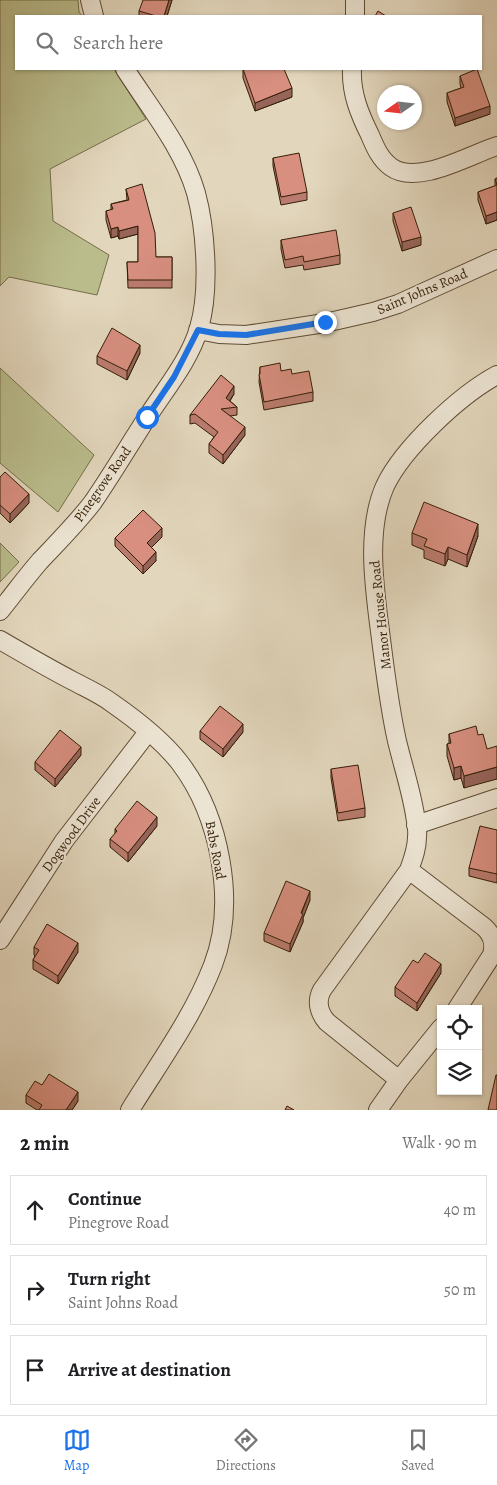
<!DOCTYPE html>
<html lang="en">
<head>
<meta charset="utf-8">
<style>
	:root { --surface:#fff; --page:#f6f6f6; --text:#202124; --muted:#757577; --line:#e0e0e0; --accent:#1a73e8 }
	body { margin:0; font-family:Alegreya,serif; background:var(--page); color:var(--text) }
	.controls { position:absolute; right:15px; bottom:15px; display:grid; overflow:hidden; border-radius:0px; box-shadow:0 1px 4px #0004 }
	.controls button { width:45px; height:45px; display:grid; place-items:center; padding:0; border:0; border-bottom:1px solid var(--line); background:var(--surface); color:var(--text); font:25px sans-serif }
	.compass { position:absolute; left:377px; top:85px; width:45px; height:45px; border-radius:50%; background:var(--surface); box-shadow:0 1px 4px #0004; rotate:256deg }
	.stop { position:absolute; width:15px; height:15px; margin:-11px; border:4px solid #1a73e8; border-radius:50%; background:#fff }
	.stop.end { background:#1a73e8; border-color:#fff; box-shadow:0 1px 5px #0008 }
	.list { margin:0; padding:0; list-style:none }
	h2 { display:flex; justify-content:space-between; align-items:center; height:65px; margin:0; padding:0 20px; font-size:21px }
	h2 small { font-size:16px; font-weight:400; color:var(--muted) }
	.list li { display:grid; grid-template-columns:32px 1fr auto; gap:15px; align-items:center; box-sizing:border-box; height:70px; margin:0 10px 10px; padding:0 10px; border:1px solid var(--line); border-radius:0px }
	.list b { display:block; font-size:19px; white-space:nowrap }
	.list p { margin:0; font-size:16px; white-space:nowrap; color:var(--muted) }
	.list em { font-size:16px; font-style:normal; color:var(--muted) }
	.icon { flex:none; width:28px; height:28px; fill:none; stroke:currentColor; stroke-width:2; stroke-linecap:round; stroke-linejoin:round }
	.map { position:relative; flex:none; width:497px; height:1110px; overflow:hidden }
	.search { position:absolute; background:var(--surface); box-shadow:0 1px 4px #0004; left:15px; right:15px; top:15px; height:55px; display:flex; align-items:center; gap:12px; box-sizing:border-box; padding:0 18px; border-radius:0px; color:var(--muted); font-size:19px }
	.sheet { height:305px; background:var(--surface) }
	nav { display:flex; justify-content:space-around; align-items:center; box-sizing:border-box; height:70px; border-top:1px solid var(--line); background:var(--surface); font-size:14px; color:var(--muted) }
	nav a { display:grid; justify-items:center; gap:2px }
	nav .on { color:var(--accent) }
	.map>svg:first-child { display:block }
</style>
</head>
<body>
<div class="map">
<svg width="497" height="1110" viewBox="0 0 497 1110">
	<rect width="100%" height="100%" fill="#e2d6bc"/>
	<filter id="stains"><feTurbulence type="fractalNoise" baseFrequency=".004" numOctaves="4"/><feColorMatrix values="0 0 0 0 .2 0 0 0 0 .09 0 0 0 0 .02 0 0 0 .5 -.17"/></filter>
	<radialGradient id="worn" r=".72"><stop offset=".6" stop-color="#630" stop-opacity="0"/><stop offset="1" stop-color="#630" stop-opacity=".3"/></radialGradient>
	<path fill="#babc8c" stroke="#766d4a" d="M0,0H78L79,12L82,16H16V69H114L146,119L50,169L53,221L109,255L97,295L9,277L0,286Z
		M0,368L94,455L58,512L0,463Z
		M0,543L19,562L0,582Z"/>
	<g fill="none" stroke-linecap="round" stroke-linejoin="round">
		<g stroke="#5f4c34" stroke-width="20">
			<path id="street" d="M90,0L94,16
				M355,16V0
				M352,69C351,93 359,113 370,135C375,147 380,159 391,167C417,186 469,155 497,146
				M198,330L219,334L246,335L325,323L373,312L398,304L497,259
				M0,611C13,595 26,577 40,561C58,542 77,523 93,502C113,473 131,442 150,413C167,387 190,359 199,328C210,291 206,230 196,193C183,148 150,108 125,69
				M0,640C24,654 48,668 73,681C86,688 100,694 112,703C135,719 163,741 180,763C220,816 237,903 213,965C193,1017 159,1063 130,1110
				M416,825L497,798
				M409,870L484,927C493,935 495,944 492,955L457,1009
				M0,940L64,841L148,732
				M399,1080L327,1022C319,1013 316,1001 322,990L409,870C413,859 417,849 417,837C418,830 416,822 415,815C411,790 403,766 397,741C390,710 386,678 382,647C376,598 364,533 385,486C403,448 460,395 497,375
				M378,1110L399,1080L441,1028"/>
		</g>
		<use href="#street" stroke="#ece4d3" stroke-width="18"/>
	</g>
	<path fill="#ba7b6e" stroke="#331e07" d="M172,0L167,16H139V11Z
		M243,69L292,97L255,111L243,78Z
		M460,76L490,114L455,126L447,102V93L461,88L460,84Z
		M273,158L307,192V200L281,205L273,166Z
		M497,178V220L486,224L478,200V192L495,186V179Z
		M126,189L156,257H172V288H128L127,262H138V234L119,239L118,236L111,238L106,220V211L111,210V204L127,200Z
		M393,213L421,245L402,251L393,221Z
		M281,240L340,255V264L304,270L303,265L285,268L281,249Z
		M140,353L127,380L97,364V356Z
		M260,367L281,371L292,374L313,392V401L264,410L259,382Z
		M234,394L230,401L237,407V415L230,416L245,435L223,464L209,453V444L214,437L195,423L190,424V415Z
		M0,477L29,503L10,523L0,513Z
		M412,533L478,536L467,567L448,559L445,566L424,558V550L412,545Z
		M162,537L151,547L156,561L143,574L115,546V538Z
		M200,731L243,732L223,757L200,739Z
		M449,734L478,735L487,749L464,788L461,778L454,780L447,756V744H449Z
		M81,755L55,787L35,770V762Z
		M331,769L365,808V817L338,821L331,778Z
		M157,826L128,862L110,847V839L115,834V829Z
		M497,830V883L469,876V868Z
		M310,900L303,918V922L290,952L264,941V933Z
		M34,947L78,952L58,984L33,969V960L35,956L34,955Z
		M418,963L441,973L417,1011L395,996V987Z
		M42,1085L78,1101L72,1110H37L26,1103V1095Z"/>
	<path fill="#97645a" stroke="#331e07" d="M169,0H172L167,16H164Z
		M292,88V97L255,111V103Z
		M490,106V114L455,126V118Z
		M497,212V220L486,224V216Z
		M138,226V234L119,239V231Z
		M118,227V236L111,238V229Z
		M421,237V245L402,251V242Z
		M140,345V353L127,380V371Z
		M234,386V394L226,406V398Z
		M245,427V435L223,464V455Z
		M29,494V503L10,523V514Z
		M478,524V536L467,567V555Z
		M162,528V537L147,552V543Z
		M448,547V559L445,566V554Z
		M156,552V561L143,574V566Z
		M243,724V732L223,757V749Z
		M81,747V755L55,787V779Z
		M461,766V778L454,780V768Z
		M497,767V779L464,788V776Z
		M157,817V826L128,862V853Z
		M310,891V900L303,918V922L290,952V944Z
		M78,943V952L58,984V976Z
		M441,964V973L417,1011V1003Z
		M78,1092V1101L72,1110H66Z"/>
	<path fill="#d88f80" stroke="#331e07" d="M143,0H169L164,16H156L139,11Z
		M378,11L386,16H375Z
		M243,69H284L292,88L255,103Z
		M477,69L490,106L455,118L447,93L464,87L460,76Z
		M299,153L307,192L281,197L273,158Z
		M497,178V212L486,216L478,192L497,185L495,179Z
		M142,184L155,233L156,257H172V280H128L127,262H138V226L119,231L118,227L111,229L106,211L113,209L111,204L129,200L126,189Z
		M411,207L421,237L402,242L393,213Z
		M336,230L340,255L304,262L303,256L285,260L281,240Z
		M112,328L140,345L127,371L97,356Z
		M280,363L281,371L291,369L292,374L309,371L313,392L264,402L259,374H260V367Z
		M221,375L234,386L226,398L237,407L221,409L245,427L223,455L209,444L218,432L195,414L190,415Z
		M5,472L29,494L10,514L0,505V477Z
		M424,502L478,524L467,555L448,547L445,554L424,546L427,539L412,533Z
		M143,510L162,528L147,543L156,552L143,566L115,538Z
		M220,706L243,724L223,749L200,731Z
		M476,726L478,735L483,734L487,749L497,746V767L464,776L461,766L454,768L447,744L451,743L449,734Z
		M60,730L81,747L55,779L35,762Z
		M358,765L365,808L338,813L331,769Z
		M137,801L157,817L128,853L110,839L117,831L115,829Z
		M480,826L497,830V874L469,868Z
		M286,881L310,891L301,913L303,914L290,944L264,933Z
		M47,924L78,943L58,976L33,960L39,950L34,947Z
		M425,953L441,964L417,1003L395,987L413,960L418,963Z
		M49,1074L78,1092L66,1110H39L42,1105L26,1095L35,1081L42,1085Z
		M496,1075H497V1110H488Z
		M287,1106L294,1110H285Z"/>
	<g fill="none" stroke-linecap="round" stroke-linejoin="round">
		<path stroke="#1a73e8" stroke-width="6" d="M147,417L174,377L198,330L219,334L246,335L325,322"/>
	</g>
	<g text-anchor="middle" stroke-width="4" stroke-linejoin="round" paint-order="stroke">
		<g font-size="14" fill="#331e07" stroke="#ece4d3">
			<text transform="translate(422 291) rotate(-23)" y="5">Saint Johns Road</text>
			<text transform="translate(102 484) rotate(-55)" y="5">Pinegrove Road</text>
			<text transform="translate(380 615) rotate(-96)" y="5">Manor House Road</text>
			<text transform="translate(71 834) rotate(-54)" y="5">Dogwood Drive</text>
			<text transform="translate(216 850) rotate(79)" y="5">Babs Road</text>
		</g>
	</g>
	<rect width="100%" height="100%" filter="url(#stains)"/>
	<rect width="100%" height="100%" fill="url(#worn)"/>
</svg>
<div class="controls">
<button><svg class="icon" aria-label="locate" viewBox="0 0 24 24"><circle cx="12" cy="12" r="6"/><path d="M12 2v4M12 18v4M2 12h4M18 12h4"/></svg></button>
<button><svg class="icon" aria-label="layers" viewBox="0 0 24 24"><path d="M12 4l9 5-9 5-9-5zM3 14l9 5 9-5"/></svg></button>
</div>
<svg class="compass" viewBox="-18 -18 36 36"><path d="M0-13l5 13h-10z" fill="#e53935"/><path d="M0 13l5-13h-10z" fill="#757577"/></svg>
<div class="stop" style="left:147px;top:417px"></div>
<div class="stop end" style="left:325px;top:322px"></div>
<div class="search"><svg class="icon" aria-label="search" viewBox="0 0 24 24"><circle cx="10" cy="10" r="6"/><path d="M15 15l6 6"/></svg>Search here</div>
</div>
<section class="sheet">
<h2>2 min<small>Walk · 90 m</small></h2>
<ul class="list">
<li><svg class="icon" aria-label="ahead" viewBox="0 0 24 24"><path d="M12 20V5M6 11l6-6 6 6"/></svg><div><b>Continue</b><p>Pinegrove Road</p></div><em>40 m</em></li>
<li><svg class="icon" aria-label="right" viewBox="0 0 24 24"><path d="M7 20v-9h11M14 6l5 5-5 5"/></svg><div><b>Turn right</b><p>Saint Johns Road</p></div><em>50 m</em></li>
<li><svg class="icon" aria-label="arrive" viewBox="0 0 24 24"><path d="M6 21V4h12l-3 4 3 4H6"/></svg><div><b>Arrive at destination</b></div></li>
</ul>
</section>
<nav>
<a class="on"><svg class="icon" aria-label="map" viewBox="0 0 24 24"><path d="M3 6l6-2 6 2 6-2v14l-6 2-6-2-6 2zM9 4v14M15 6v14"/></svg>Map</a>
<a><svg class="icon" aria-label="directions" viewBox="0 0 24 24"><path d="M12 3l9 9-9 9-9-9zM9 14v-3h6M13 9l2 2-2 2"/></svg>Directions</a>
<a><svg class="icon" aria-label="saved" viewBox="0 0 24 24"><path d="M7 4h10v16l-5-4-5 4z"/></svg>Saved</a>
</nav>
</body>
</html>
